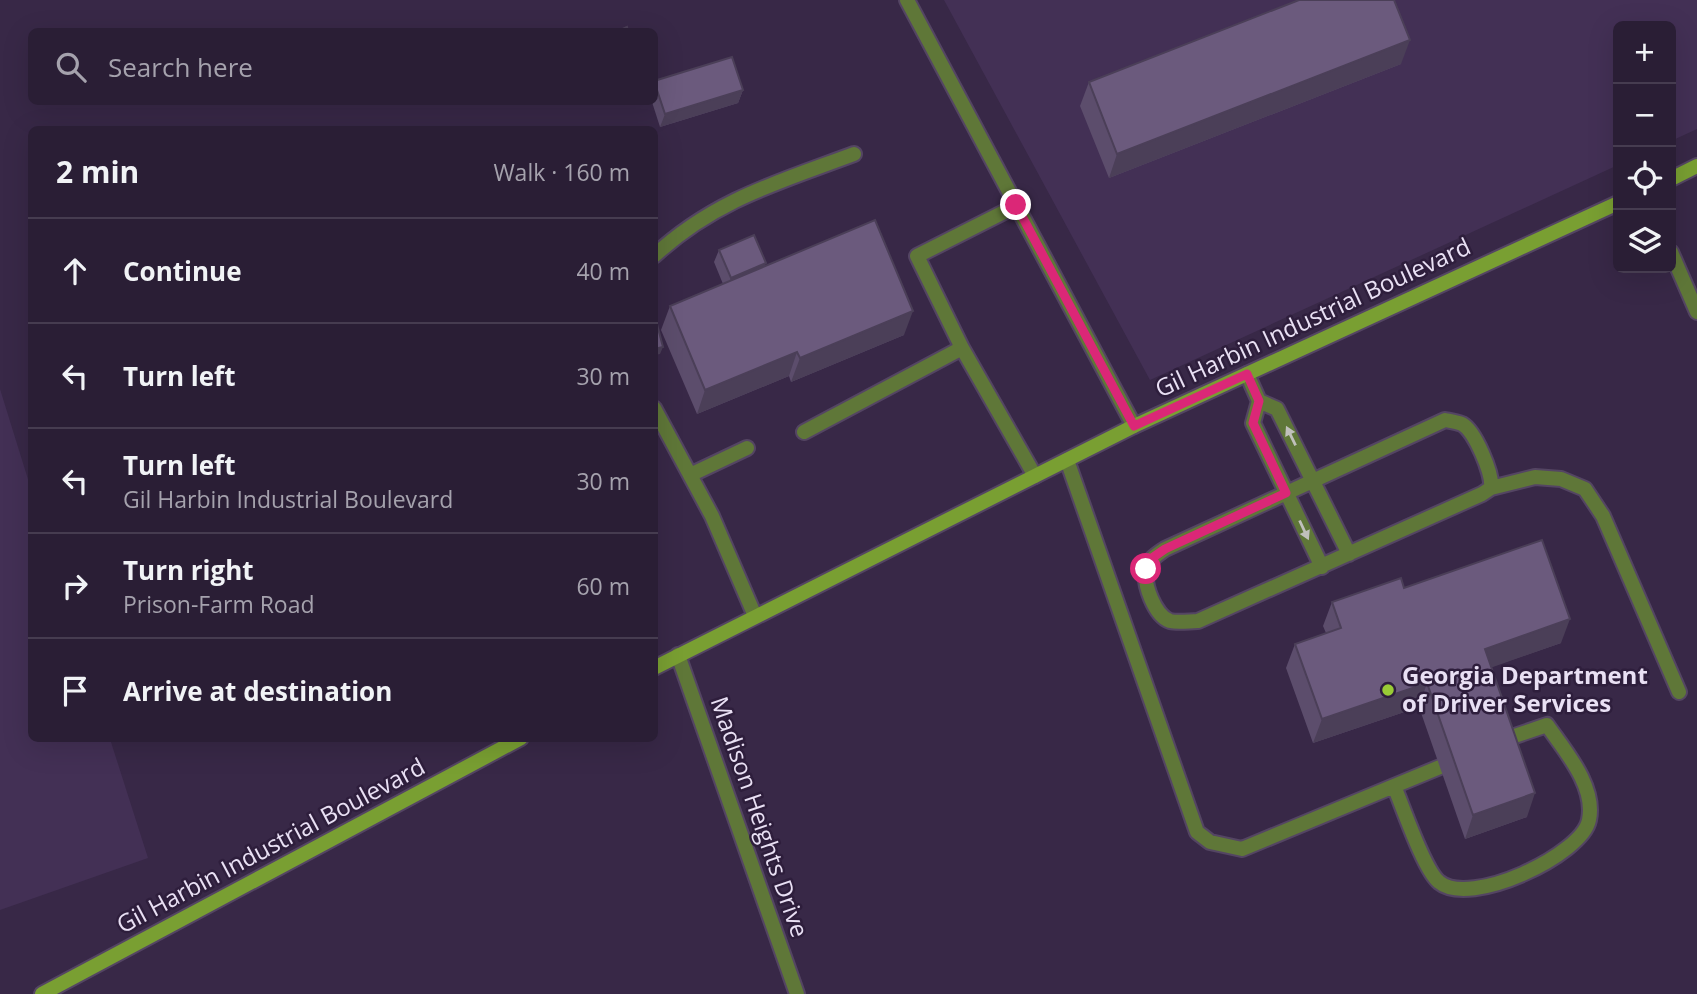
<!DOCTYPE html>
<html lang="en">
<head>
<meta charset="utf-8">
<style>
	:root { --surface:#2a1e35; --page:#362b41; --text:#f1f3f6; --muted:#a5a2ad; --line:#463c50 }
	body { margin:0; font-family:"Open Sans",sans-serif; background:var(--page); color:var(--text) }
	.controls { position:absolute; right:21px; top:21px; display:grid; overflow:hidden; border-radius:10px; box-shadow:0 7px 28px #0002 }
	.controls button { width:63px; height:63px; display:grid; place-items:center; padding:0; border:0; border-bottom:2px solid var(--line); background:var(--surface); color:var(--text); font:35px sans-serif }
	.stop { position:absolute; width:21px; height:21px; margin:-16px; border:5px solid #db2777; border-radius:50%; background:#fff }
	.stop.end { background:#db2777; border-color:#fff; box-shadow:0 2px 7px #0008 }
	.list { margin:0; padding:0; list-style:none }
	h2 { display:flex; justify-content:space-between; align-items:center; height:91px; margin:0; padding:0 28px; font-size:30px }
	h2 small { font-size:23px; font-weight:400; color:var(--muted) }
	.list li { display:grid; grid-template-columns:46px 1fr auto; gap:21px; align-items:center; box-sizing:border-box; height:105px; padding:0 28px; border-top:2px solid var(--line) }
	.list b { display:block; font-size:26px; white-space:nowrap }
	.list p { margin:0; font-size:23px; white-space:nowrap; color:var(--muted) }
	.list em { font-size:23px; font-style:normal; color:var(--muted) }
	.icon { flex:none; width:38px; height:38px; fill:none; stroke:currentColor; stroke-width:2; stroke-linecap:round; stroke-linejoin:round }
	.map { position:relative; flex:none; width:1697px; height:994px; overflow:hidden }
	.search { position:absolute; background:var(--surface); box-shadow:0 7px 28px #0002; left:28px; top:28px; width:630px; height:77px; display:flex; align-items:center; gap:18px; box-sizing:border-box; padding:0 24px; border-radius:10px; color:var(--muted); font-size:26px }
	.panel { position:absolute; background:var(--surface); box-shadow:0 7px 28px #0002; left:28px; top:126px; width:630px; height:616px; border-radius:10px }
	.map>svg:first-child { display:block }
</style>
</head>
<body>
<div class="map">
<svg width="1697" height="994" viewBox="0 0 1697 994">
	<rect width="100%" height="100%" fill="#382847"/>
	<path fill="#433055" d="M944,0H1697V129L1671,141V26H1618V165L1150,380Z
		M0,389L31,489L32,738L110,739L148,858L0,910Z"/>
	<g fill="none" stroke-linecap="round" stroke-linejoin="round">
		<g stroke="#544563" stroke-width="18">
			<path id="lane" d="M907,0L1134,426
				M1016,206L917,256L962,348L1035,476
				M1671,252L1697,312
				M654,256C714,200 779,182 854,154
				M1247,374L1259,401L1253,423L1322,567
				M1259,401L1277,409L1349,554
				M654,408L712,516L755,616
				M1445,420C1450,421 1457,422 1462,424C1475,431 1493,474 1491,488L1482,494L1198,621C1190,621 1178,623 1170,621C1155,616 1142,583 1147,568C1149,559 1158,554 1165,549Z
				M804,432L962,348
				M1067,460L1197,832L1210,842L1242,849L1394,786
				M690,475L747,448
				M1491,488L1535,477L1561,479L1585,489L1603,516L1679,692
				M1440,767L1394,786C1403,807 1424,870 1439,882C1470,908 1582,855 1589,820C1596,786 1565,751 1547,725L1500,741"/>
		</g>
		<g stroke="#544563" stroke-width="18">
			<path id="street" d="M678,655L797,994"/>
		</g>
		<g stroke="#544563" stroke-width="18">
			<path id="secondary" d="M1671,179L1697,166
				M654,668L1134,426L1618,203
				M42,994L521,738"/>
		</g>
		<use href="#lane" stroke="#5f7738" stroke-width="14"/>
		<use href="#street" stroke="#5f7738" stroke-width="14"/>
		<use href="#secondary" stroke="#799f32" stroke-width="14"/>
	</g>
	<path fill="#5c4d6c" d="M1401,64L1109,178L1080,106L1089,82Z
		M654,83L743,90L738,103L660,127L652,102H654Z
		M719,250L765,266L904,335L791,382L789,376L697,414L661,330L670,306L723,284L714,262Z
		M1404,588L1561,643L1491,667L1527,817L1465,839L1419,707L1313,743L1286,668L1295,644L1326,633L1323,626L1332,602Z"/>
	<path fill="#4b3f58" d="M1410,40L1401,64L1109,178L1117,154Z
		M743,90L738,103L660,127L665,114Z
		M766,263L762,275L726,291L731,278Z
		M913,311L904,335L791,382L800,358Z
		M663,347L660,354L654,355V349Z
		M797,352L789,376L697,414L705,390Z
		M1570,619L1561,643L1476,673L1485,649Z
		M1427,683L1419,707L1313,743L1322,719Z
		M1535,793L1527,817L1465,839L1473,815Z"/>
	<path fill="#6b5a7d" stroke="#4b3f58" stroke-width="2" d="M1299,0H1394L1410,40L1117,154L1089,82Z
		M627,27L628,32H616Z
		M732,57L743,90L665,114L654,81Z
		M875,220L913,311L800,358L797,352L705,390L670,306Z
		M754,235L766,263L731,278L719,250Z
		M654,313L663,347L654,349Z
		M1542,540L1570,619L1485,649L1535,793L1473,815L1427,683L1322,719L1295,644L1341,628L1332,602L1401,578L1404,588Z"/>
	<defs><path id="oneway-solid" d="M-6-.8H1V-3.2L6.5 0L1 3.2V.8H-6Z" transform="scale(1.75)"/></defs>
	<g fill="#c0c0bc">
		<use href="#oneway-solid" transform="translate(1291 436) rotate(-116)"/>
		<use href="#oneway-solid" transform="translate(1304 530) rotate(65)"/>
	</g>
	<g fill="none" stroke-linecap="round" stroke-linejoin="round">
		<path stroke="#db2777" stroke-width="9" d="M1016,205L1134,426L1247,374L1259,401L1253,423L1286,493L1165,549L1152,558L1146,569"/>
	</g>
	<circle fill="#99cb36" stroke="#2e1e3c" stroke-width="2.5" cx="1388" cy="690" r="7"/>
	<g text-anchor="middle" stroke-width="5" stroke-linejoin="round" paint-order="stroke">
		<g font-size="24" fill="#e9e0f4" stroke="#2e1e3c">
			<text transform="translate(1313 318) rotate(-25)" y="8">Gil Harbin Industrial Boulevard</text>
			<text transform="translate(759 817) rotate(71)" y="8">Madison Heights Drive</text>
			<text transform="translate(271 846) rotate(-28)" y="8">Gil Harbin Industrial Boulevard</text>
		</g>
		<g font-size="24" font-weight="bold" fill="#e9e0f4" stroke="#2e1e3c" text-anchor="start">
			<text x="1402" y="684">Georgia Department<tspan x="1402" dy="28">of Driver Services</tspan></text>
		</g>
	</g>
</svg>
<div class="controls">
<button>+</button>
<button>−</button>
<button><svg class="icon" aria-label="locate" viewBox="0 0 24 24"><circle cx="12" cy="12" r="6"/><path d="M12 2v4M12 18v4M2 12h4M18 12h4"/></svg></button>
<button><svg class="icon" aria-label="layers" viewBox="0 0 24 24"><path d="M12 4l9 5-9 5-9-5zM3 14l9 5 9-5"/></svg></button>
</div>
<div class="stop" style="left:1146px;top:569px"></div>
<div class="stop end" style="left:1016px;top:205px"></div>
<div class="search"><svg class="icon" aria-label="search" viewBox="0 0 24 24"><circle cx="10" cy="10" r="6"/><path d="M15 15l6 6"/></svg>Search here</div>
<section class="panel">
<h2>2 min<small>Walk · 160 m</small></h2>
<ul class="list">
<li><svg class="icon" aria-label="ahead" viewBox="0 0 24 24"><path d="M12 20V5M6 11l6-6 6 6"/></svg><div><b>Continue</b></div><em>40 m</em></li>
<li><svg class="icon" aria-label="left" viewBox="0 0 24 24"><path d="M17 20v-9H6M10 6l-5 5 5 5"/></svg><div><b>Turn left</b></div><em>30 m</em></li>
<li><svg class="icon" aria-label="left" viewBox="0 0 24 24"><path d="M17 20v-9H6M10 6l-5 5 5 5"/></svg><div><b>Turn left</b><p>Gil Harbin Industrial Boulevard</p></div><em>30 m</em></li>
<li><svg class="icon" aria-label="right" viewBox="0 0 24 24"><path d="M7 20v-9h11M14 6l5 5-5 5"/></svg><div><b>Turn right</b><p>Prison-Farm Road</p></div><em>60 m</em></li>
<li><svg class="icon" aria-label="arrive" viewBox="0 0 24 24"><path d="M6 21V4h12l-3 4 3 4H6"/></svg><div><b>Arrive at destination</b></div></li>
</ul>
</section>
</div>
</body>
</html>
